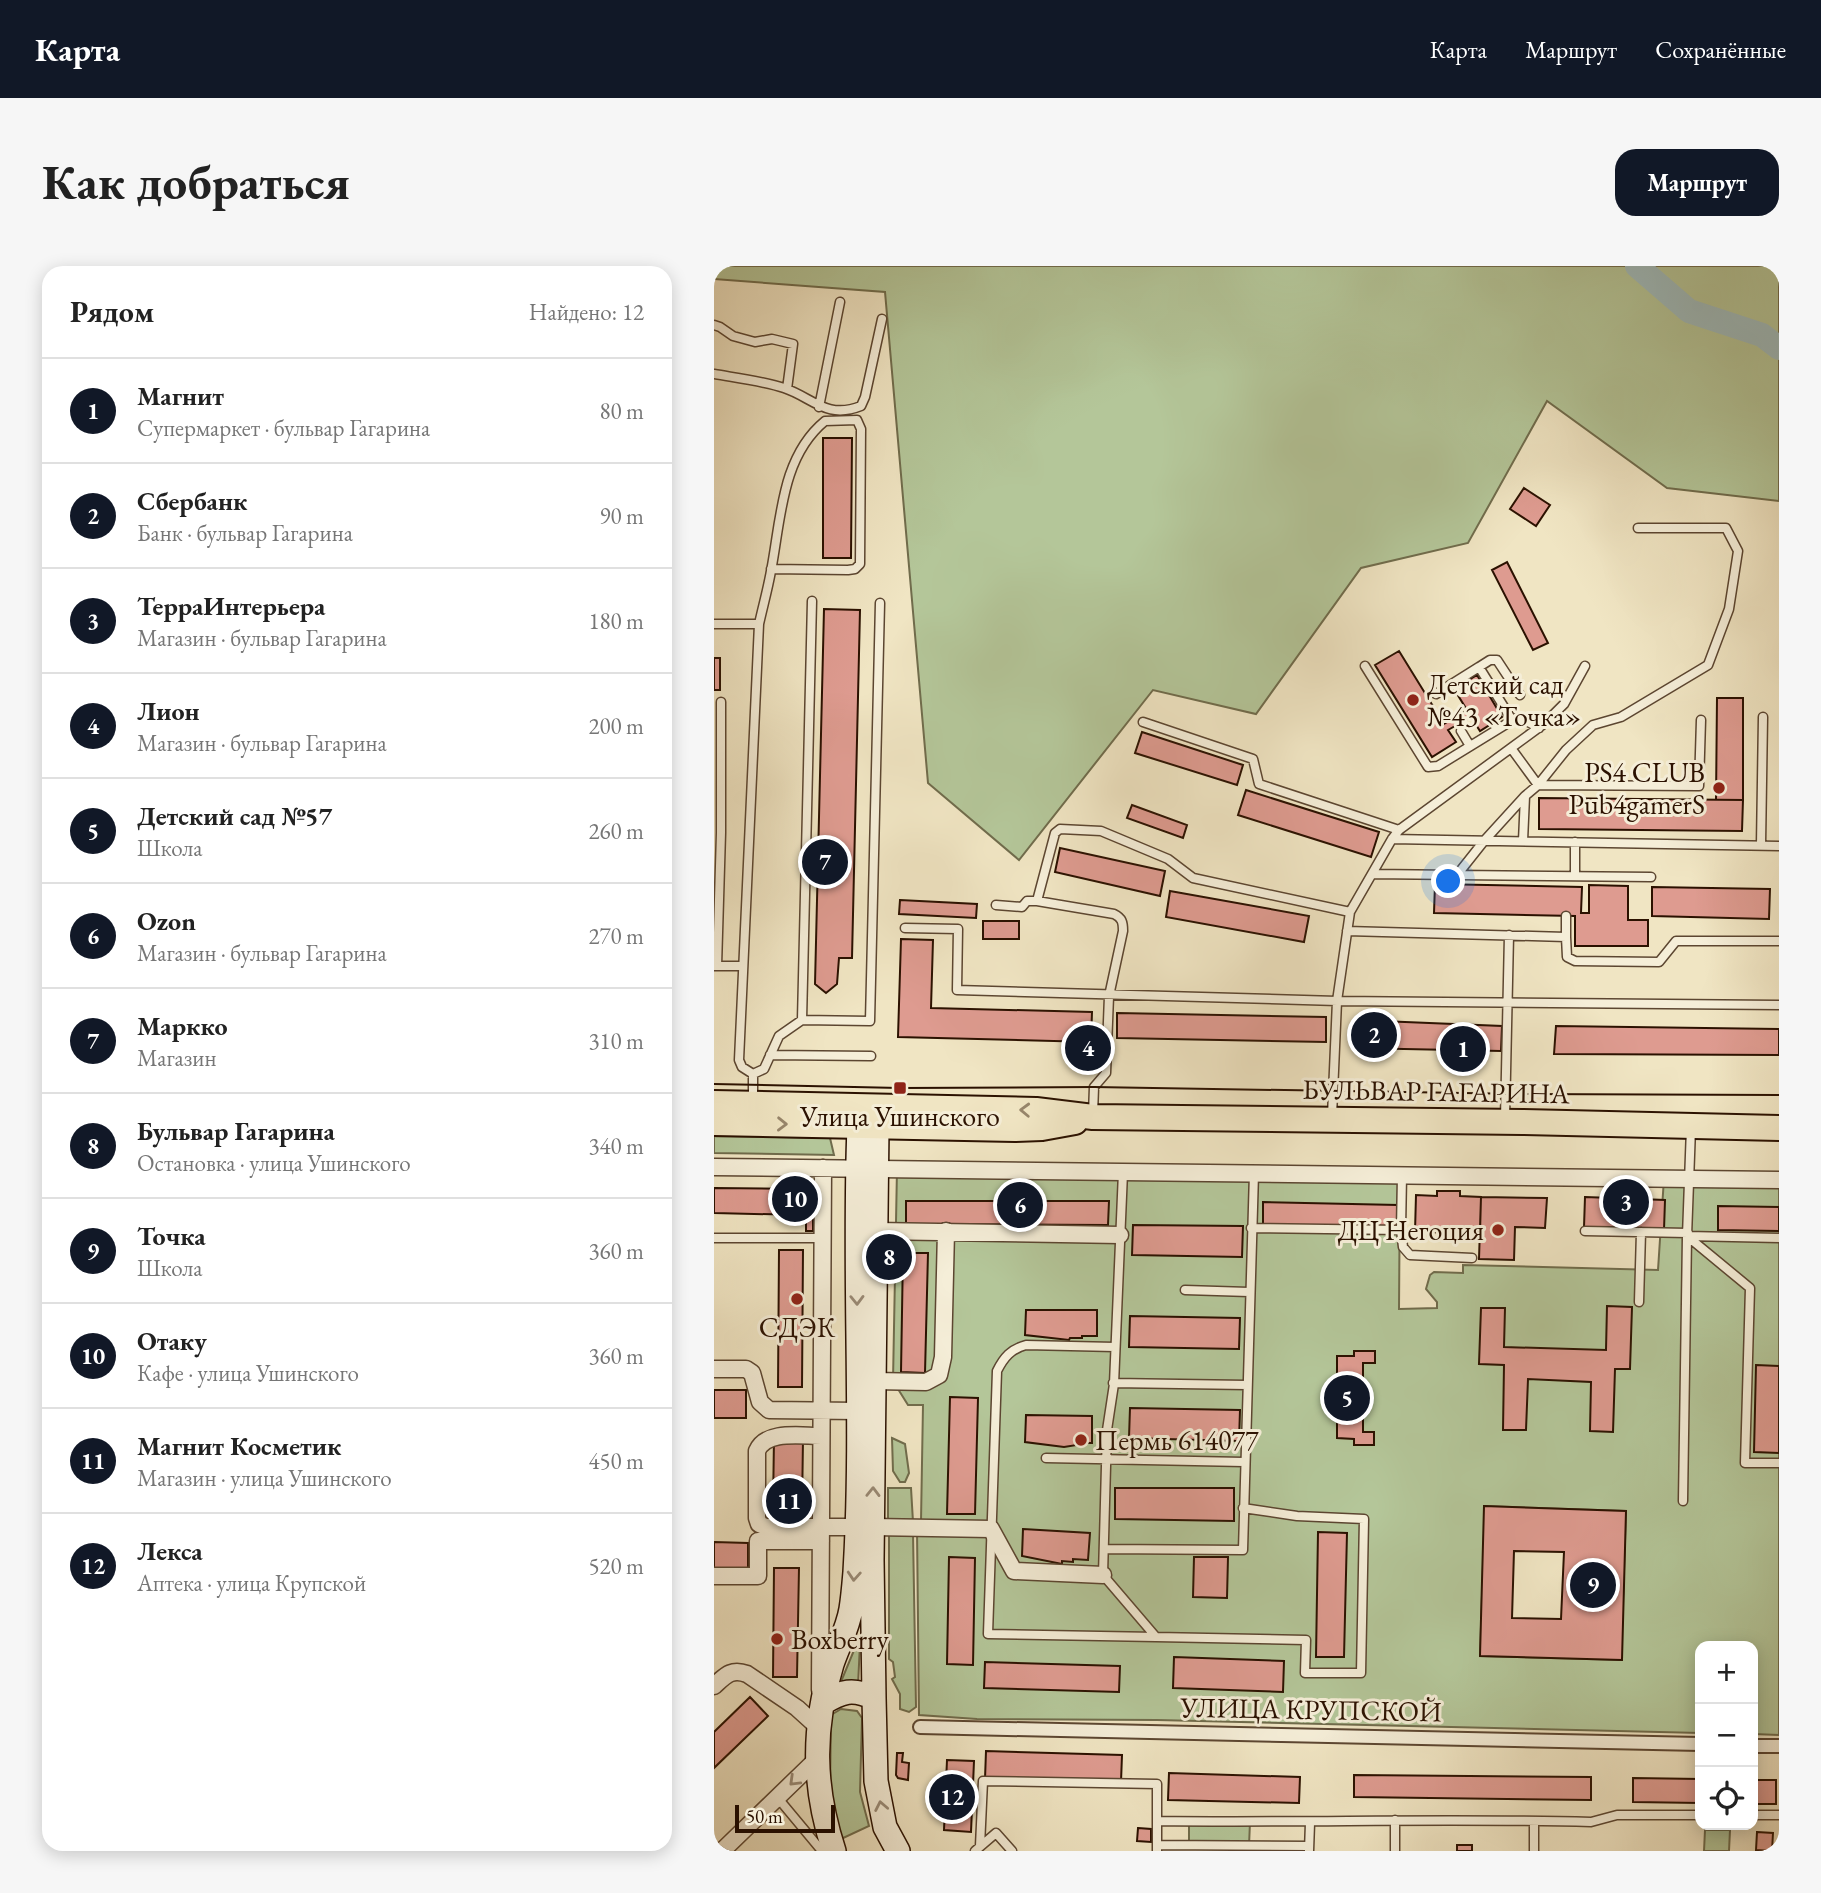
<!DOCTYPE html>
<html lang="ru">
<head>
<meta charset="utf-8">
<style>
	:root { --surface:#fff; --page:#f6f6f6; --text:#222; --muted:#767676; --line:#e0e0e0; --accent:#111827 }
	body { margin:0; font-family:"EB Garamond",serif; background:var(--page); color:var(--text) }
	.controls { position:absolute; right:21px; bottom:21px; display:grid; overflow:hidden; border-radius:14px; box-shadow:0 4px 18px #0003 }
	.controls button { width:63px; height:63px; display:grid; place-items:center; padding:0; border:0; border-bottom:2px solid var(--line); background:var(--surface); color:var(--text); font:35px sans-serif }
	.scale { position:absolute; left:21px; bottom:18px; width:100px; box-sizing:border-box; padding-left:7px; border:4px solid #2b1100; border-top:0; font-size:19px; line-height:24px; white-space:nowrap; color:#2b1100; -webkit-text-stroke:5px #f5eed8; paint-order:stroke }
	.you { position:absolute; left:735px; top:616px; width:24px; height:24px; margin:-18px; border:5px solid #fff; border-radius:50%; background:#1a73e8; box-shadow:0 0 0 10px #1a73e833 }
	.badge { display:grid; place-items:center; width:46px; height:46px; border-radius:50%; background:var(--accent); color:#fff; font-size:23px; font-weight:700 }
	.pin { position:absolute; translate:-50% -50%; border:4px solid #fff; box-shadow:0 2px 7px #0006 }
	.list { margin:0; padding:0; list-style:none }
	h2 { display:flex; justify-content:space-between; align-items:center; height:91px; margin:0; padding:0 28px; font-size:30px }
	h2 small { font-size:23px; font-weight:400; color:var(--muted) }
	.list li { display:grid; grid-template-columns:46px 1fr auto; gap:21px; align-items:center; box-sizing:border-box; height:105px; padding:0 28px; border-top:2px solid var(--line) }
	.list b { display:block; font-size:26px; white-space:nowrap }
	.list p { margin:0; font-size:23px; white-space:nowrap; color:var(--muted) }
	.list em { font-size:23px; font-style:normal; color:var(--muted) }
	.icon { flex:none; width:38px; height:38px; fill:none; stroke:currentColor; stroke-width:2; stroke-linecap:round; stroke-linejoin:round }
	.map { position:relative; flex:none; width:1065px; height:1585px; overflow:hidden; border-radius:21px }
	header { display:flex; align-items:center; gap:42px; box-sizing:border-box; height:98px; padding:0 35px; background:var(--accent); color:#fff }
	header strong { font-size:33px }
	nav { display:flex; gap:38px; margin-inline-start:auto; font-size:24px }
	.intro { display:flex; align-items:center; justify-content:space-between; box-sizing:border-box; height:168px; padding:0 42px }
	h1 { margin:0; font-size:49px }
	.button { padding:18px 32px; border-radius:21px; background:var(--accent); color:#fff; font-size:24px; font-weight:700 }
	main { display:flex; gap:42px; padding:0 42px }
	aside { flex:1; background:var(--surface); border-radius:21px; box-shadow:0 4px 18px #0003 }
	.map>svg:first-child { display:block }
</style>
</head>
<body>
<header>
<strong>Карта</strong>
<nav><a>Карта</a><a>Маршрут</a><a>Сохранённые</a></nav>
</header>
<div class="intro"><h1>Как добраться</h1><a class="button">Маршрут</a></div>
<main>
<aside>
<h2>Рядом<small>Найдено: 12</small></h2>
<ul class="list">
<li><span class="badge">1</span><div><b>Магнит</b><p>Супермаркет · бульвар Гагарина</p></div><em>80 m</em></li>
<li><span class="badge">2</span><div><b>Сбербанк</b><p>Банк · бульвар Гагарина</p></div><em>90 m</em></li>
<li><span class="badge">3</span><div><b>ТерраИнтерьера</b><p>Магазин · бульвар Гагарина</p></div><em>180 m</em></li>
<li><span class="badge">4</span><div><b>Лион</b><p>Магазин · бульвар Гагарина</p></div><em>200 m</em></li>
<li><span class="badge">5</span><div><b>Детский сад №57</b><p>Школа</p></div><em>260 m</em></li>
<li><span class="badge">6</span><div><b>Ozon</b><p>Магазин · бульвар Гагарина</p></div><em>270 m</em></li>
<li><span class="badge">7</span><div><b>Маркко</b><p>Магазин</p></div><em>310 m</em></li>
<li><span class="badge">8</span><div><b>Бульвар Гагарина</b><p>Остановка · улица Ушинского</p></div><em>340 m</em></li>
<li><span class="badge">9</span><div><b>Точка</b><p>Школа</p></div><em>360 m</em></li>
<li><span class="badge">10</span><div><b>Отаку</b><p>Кафе · улица Ушинского</p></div><em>360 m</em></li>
<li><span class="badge">11</span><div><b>Магнит Косметик</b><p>Магазин · улица Ушинского</p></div><em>450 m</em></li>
<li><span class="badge">12</span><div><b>Лекса</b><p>Аптека · улица Крупской</p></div><em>520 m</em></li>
</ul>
</aside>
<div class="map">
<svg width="1065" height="1585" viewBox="0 0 1065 1585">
	<rect width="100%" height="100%" fill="#f0e5c3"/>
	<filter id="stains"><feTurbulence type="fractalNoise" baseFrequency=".00286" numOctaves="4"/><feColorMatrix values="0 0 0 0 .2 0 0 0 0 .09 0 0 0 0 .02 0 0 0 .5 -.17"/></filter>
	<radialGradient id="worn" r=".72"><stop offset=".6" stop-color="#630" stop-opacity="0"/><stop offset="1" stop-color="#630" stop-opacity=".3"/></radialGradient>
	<path fill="#b4c699" stroke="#706c4c" stroke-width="2" fill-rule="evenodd" d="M0,0H1065V235L953,222L833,135L754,277L647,302L542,448L439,424L305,594L214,517L171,26L0,13Z
		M0,870L116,872L120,889L0,887Z
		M183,903L686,909L685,1043L723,1042V1036L712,1023L716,1009L720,1006L749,1007V999L944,1004L950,912L1065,914V1469L1039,1468V1380H986V1467L443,1454L263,1453L205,1449L203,1263L207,1255L209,1139H194L179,1115ZM771,1240L912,1245L907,1394L766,1390Z
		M178,1172L191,1178L195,1207L191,1216H186L179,1205Z
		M174,1222H197L199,1256L174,1254Z
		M175,1268H199L202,1441L195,1446L186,1443V1428L178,1413L181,1411L179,1396L175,1393Z
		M143,1377L146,1378L144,1419L126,1418Z
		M127,1443L143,1445L148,1452L146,1526L155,1560L127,1573L116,1528L117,1449Z
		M475,1555L536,1556L535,1580H475Z
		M991,1564H1016L1015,1585H990Z"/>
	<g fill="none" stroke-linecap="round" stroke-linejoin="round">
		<path stroke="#9ebcbe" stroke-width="24" d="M923,0L975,45L1048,69L1065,82"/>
	</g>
	<path fill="#de9b90" stroke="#2b1100" stroke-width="2" fill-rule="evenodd" d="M109,172H138L137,292H109Z
		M810,222L836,239L822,260L796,243Z
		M793,296L834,377L819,384L778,304Z
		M110,343L146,344L138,692H125L123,718L112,727L101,718Z
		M685,385L730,458L753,444L740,423L763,409L788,451L766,465L757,451L734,464L742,476L718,491L661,399Z
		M0,392H6V424H0Z
		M1003,432H1029V534H1002Z
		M428,466L529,499L523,519L421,487Z
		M532,524L665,566L657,591L524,549Z
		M825,532L1029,534L1028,565L825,563Z
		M418,539L473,559L469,572L413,552Z
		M346,582L451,605L446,630L341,606Z
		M721,618L868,621L867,647H875V619L914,620V654H934V680H861V650L720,647Z
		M938,621L1056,623L1055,653L938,650Z
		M456,625L595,650L590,676L452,651Z
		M186,634L263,638L262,652L185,648Z
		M269,655H305V673H269Z
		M187,673L219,674L217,742L378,746L377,776L184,771Z
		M403,747L612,751V776L403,772Z
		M642,754L788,760L787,785L642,782Z
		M842,760L1065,763V789L840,788Z
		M0,922L88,923V949L0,947Z
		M723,925H746V930L767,931L766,967L701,966L702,929L723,930Z
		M767,931L833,932L831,962L801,961L800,994L765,993Z
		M871,931L951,934L950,964L870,961Z
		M192,935H395L394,959L192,958Z
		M549,936L684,939V962L549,959Z
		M92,937H99V965H92Z
		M1004,940L1065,941V965L1004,964Z
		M419,959L529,960L528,991L418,989Z
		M65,984H89L88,1121H64Z
		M189,987H214L211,1107L187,1106Z
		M893,1040L918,1041L916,1103H901L899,1166L876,1165L877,1116L814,1113L812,1164H789L790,1099L765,1098L767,1042H791L790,1081L892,1084Z
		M312,1044H383V1070H368V1072H356L355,1074L311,1069Z
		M416,1050L526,1052L525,1083L415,1081Z
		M640,1085H661V1097H649V1166H660V1179H640V1173L623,1172V1090H640Z
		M1042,1099L1065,1100V1187L1040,1186Z
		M0,1124H32V1152H0Z
		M236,1131L264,1132L261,1248H233Z
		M416,1142L526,1144L525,1175L415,1172Z
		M312,1149L378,1150V1177H363V1179L350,1181L311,1176Z
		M60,1172L89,1173L88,1242L59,1241Z
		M401,1222H520V1255L401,1253Z
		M770,1240L912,1245L908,1394L766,1390ZM800,1285L850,1286L847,1353L798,1352Z
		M309,1263L376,1267L374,1294L359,1293V1296L348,1295V1298L308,1290Z
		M604,1266L633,1267L630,1391H602Z
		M0,1276L34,1277V1305L0,1304Z
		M235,1291L261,1292L259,1399L233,1398Z
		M480,1291H514L513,1332L479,1331Z
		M60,1302H85L83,1411H59Z
		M460,1391L570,1395L569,1426L459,1422Z
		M271,1396L406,1400L405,1426L270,1422Z
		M36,1431L54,1450L0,1502V1466Z
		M272,1485L408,1489L407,1516L271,1513Z
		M183,1487H189L188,1496L195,1497L194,1514L184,1512L182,1509Z
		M233,1494L260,1495L257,1566L230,1564Z
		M455,1507L586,1511L585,1537L454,1534Z
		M640,1509L877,1511V1534L640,1531Z
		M919,1512L986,1513V1537L919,1536Z
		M1039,1514H1062V1538H1039Z
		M424,1562L437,1563V1576L423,1575Z
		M1043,1566L1059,1567L1058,1585L1042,1584Z
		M743,1579H758V1585H743Z"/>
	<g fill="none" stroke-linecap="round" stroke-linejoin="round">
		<g stroke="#5c4631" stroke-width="11">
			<path id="service" d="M0,59L6,61L19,70L41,76L58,73L79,78L73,123
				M0,108C23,112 48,115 70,122C98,131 112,154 147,140L151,131L168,53
				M105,141L126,36
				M98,335L88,754L156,755L166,337
				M0,358H45
				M651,400L714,501L724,500L802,452L809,453L825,462
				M871,400L850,438L831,457L797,482L824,519L852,484L879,459L907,451L994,399L1015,343L1024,285L1012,262H924
				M765,401L776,394H783L806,429
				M722,428L765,401L798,454
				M429,456L539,493L545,518L685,564
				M747,465L756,480
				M678,573L1065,580
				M809,575L811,530L824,519L985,520L987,454
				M1047,579L1049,451
				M658,608L937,611
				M743,609L770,575L811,530
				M861,610V576
				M282,639L308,641L313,635H323
				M191,662L244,663L243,724L623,735L1065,739
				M633,665L852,671L853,691L861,695L945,696L962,675H1065
				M852,671V650
				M0,700H29
				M3,700L7,567V436
				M56,789L157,790
				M39,808L28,801L25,794L45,358C49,340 54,322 57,305C67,254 67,191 111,155L143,154L147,163L146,298L141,303L134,304L57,303
				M39,834V808L50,803L65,770L88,754
				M379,848L380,821L392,807L395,730L409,665C409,656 408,652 400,648L323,635L341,567L346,563L387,565L454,593L479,612L636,646
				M618,850L623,735L636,646L678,573L685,564L797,482
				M791,852L795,669
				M977,862L973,970L1065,972
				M409,906L400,1118L393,1164L389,1309L442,1371L592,1374L591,1407H647L650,1253L583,1250L529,1242
				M537,962L687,964L688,909
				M687,964L689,981L696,989L758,992
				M871,965L974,967
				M973,970L1036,1022L1031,1197H1065
				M0,972H108
				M471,1024L535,1026
				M925,1036L927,966
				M401,1081L312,1079C297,1083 290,1091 283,1105L274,1368L442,1371
				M399,1117L533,1119
				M332,1192L530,1196
				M969,1235L973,970
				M390,1283L529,1284L540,907
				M58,1536L68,1537L108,1585
				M1039,1549H1065
				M444,1555C589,1557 733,1552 877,1556L903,1549H986
				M443,1579L595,1580
				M266,1580L269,1515L443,1518V1585
				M261,1585L282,1567L298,1585
				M595,1585L596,1557
				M681,1585V1554
				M820,1585V1555"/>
		</g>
		<g stroke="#5c4631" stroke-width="16">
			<path id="pedestrian" d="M206,1461L986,1478
				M1039,1480H1065"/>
		</g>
		<g stroke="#5c4631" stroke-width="19">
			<path id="minor" d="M0,901L1065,914
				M162,965L406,969
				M0,1103H32L38,1107L46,1136L55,1144L144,1145
				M161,1115L212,1116L225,1109L229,1091L232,965
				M107,1170C86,1170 52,1164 43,1185V1252L45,1258L52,1261H141
				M159,1261L277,1263L300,1305L389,1309
				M0,1310H44V1275H107
				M0,1420C11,1410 17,1402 33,1408L83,1442L104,1461
				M106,1424L109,902
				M8,1585L102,1494"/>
		</g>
		<g stroke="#2b1100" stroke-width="26">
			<path id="secondary" d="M163,861L158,1294L160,1432L162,1515L171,1561L184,1585
				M109,1437C128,1425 139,1422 160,1432
				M120,1585C99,1521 98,1463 118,1398C124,1380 134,1362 137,1343C139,1331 140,1318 141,1306C150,1158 139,1009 145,861"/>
		</g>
		<g stroke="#2b1100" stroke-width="28">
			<path id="primary" d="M0,837L322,844L379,851L808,856L1065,862
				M0,857L301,863L328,862L361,856"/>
		</g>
		<use href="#service" stroke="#f5eed8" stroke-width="8"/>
		<use href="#pedestrian" stroke="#f5eed8" stroke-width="12"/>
		<use href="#minor" stroke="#f5eed8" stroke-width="16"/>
		<use href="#secondary" stroke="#f5eed8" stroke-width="23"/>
		<use href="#primary" stroke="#f0e5c3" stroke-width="24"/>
		<path stroke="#2b1100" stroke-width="2" d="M0,818L186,822L380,821L809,828L1065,829"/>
	</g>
	<defs><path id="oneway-chevron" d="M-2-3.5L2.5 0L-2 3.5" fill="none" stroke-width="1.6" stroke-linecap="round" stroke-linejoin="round" transform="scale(1.75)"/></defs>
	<g stroke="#97866b">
		<use href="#oneway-chevron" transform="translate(311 844) rotate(-178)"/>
		<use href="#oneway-chevron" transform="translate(68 858) rotate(1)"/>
	</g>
	<g stroke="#9a8b77">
		<use href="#oneway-chevron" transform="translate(143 1034) rotate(89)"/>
		<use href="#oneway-chevron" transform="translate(159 1226) rotate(-89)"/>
		<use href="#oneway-chevron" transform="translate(140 1310) rotate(94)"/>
		<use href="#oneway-chevron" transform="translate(80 1515) rotate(136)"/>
		<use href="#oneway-chevron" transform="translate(167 1540) rotate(-101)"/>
	</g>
	<g fill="#8f2418" stroke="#f5eed8" stroke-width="2.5">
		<circle cx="699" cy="434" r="7"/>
		<circle cx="1005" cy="522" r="7"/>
		<rect x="179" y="815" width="14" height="14" rx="3.5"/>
		<circle cx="784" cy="964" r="7"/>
		<circle cx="83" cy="1033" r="7"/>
		<circle cx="367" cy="1174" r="7"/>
		<circle cx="63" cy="1373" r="7"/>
	</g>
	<g text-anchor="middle" stroke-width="6" stroke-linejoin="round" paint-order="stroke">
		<g font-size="28" fill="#2b1100" stroke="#f5eed8" text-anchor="start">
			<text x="713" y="428">Детский сад<tspan x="713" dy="32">№43 «Точка»</tspan></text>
			<text x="991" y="516" text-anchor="end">PS4 CLUB<tspan x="991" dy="32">Pub4gamerS</tspan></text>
			<text x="186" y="860" text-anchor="middle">Улица Ушинского</text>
			<text x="770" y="974" text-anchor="end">ДЦ Негоция</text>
			<text x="83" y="1071" text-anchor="middle">СДЭК</text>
			<text x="381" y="1184">Пермь 614077</text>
			<text x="77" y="1383">Boxberry</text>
		</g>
		<g font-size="28" fill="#2b1100" stroke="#f5eed8">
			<text transform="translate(722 825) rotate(1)" y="10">БУЛЬВАР ГАГАРИНА</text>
			<text transform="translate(597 1443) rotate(1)" y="10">УЛИЦА КРУПСКОЙ</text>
		</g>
	</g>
	<rect width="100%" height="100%" filter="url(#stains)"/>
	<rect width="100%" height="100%" fill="url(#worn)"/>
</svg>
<div class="controls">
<button>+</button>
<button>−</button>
<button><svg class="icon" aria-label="locate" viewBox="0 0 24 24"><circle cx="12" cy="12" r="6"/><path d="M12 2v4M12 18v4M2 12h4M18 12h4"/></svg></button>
</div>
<div class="scale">50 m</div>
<div class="you"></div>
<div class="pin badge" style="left:749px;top:783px">1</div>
<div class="pin badge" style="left:660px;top:769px">2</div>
<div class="pin badge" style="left:912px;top:936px">3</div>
<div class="pin badge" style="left:374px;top:782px">4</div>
<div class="pin badge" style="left:633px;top:1132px">5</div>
<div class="pin badge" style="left:306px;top:939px">6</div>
<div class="pin badge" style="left:111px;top:596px">7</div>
<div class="pin badge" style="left:175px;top:991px">8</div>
<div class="pin badge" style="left:879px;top:1319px">9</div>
<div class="pin badge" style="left:81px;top:933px">10</div>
<div class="pin badge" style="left:75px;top:1235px">11</div>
<div class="pin badge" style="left:238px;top:1531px">12</div>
</div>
</main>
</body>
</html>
